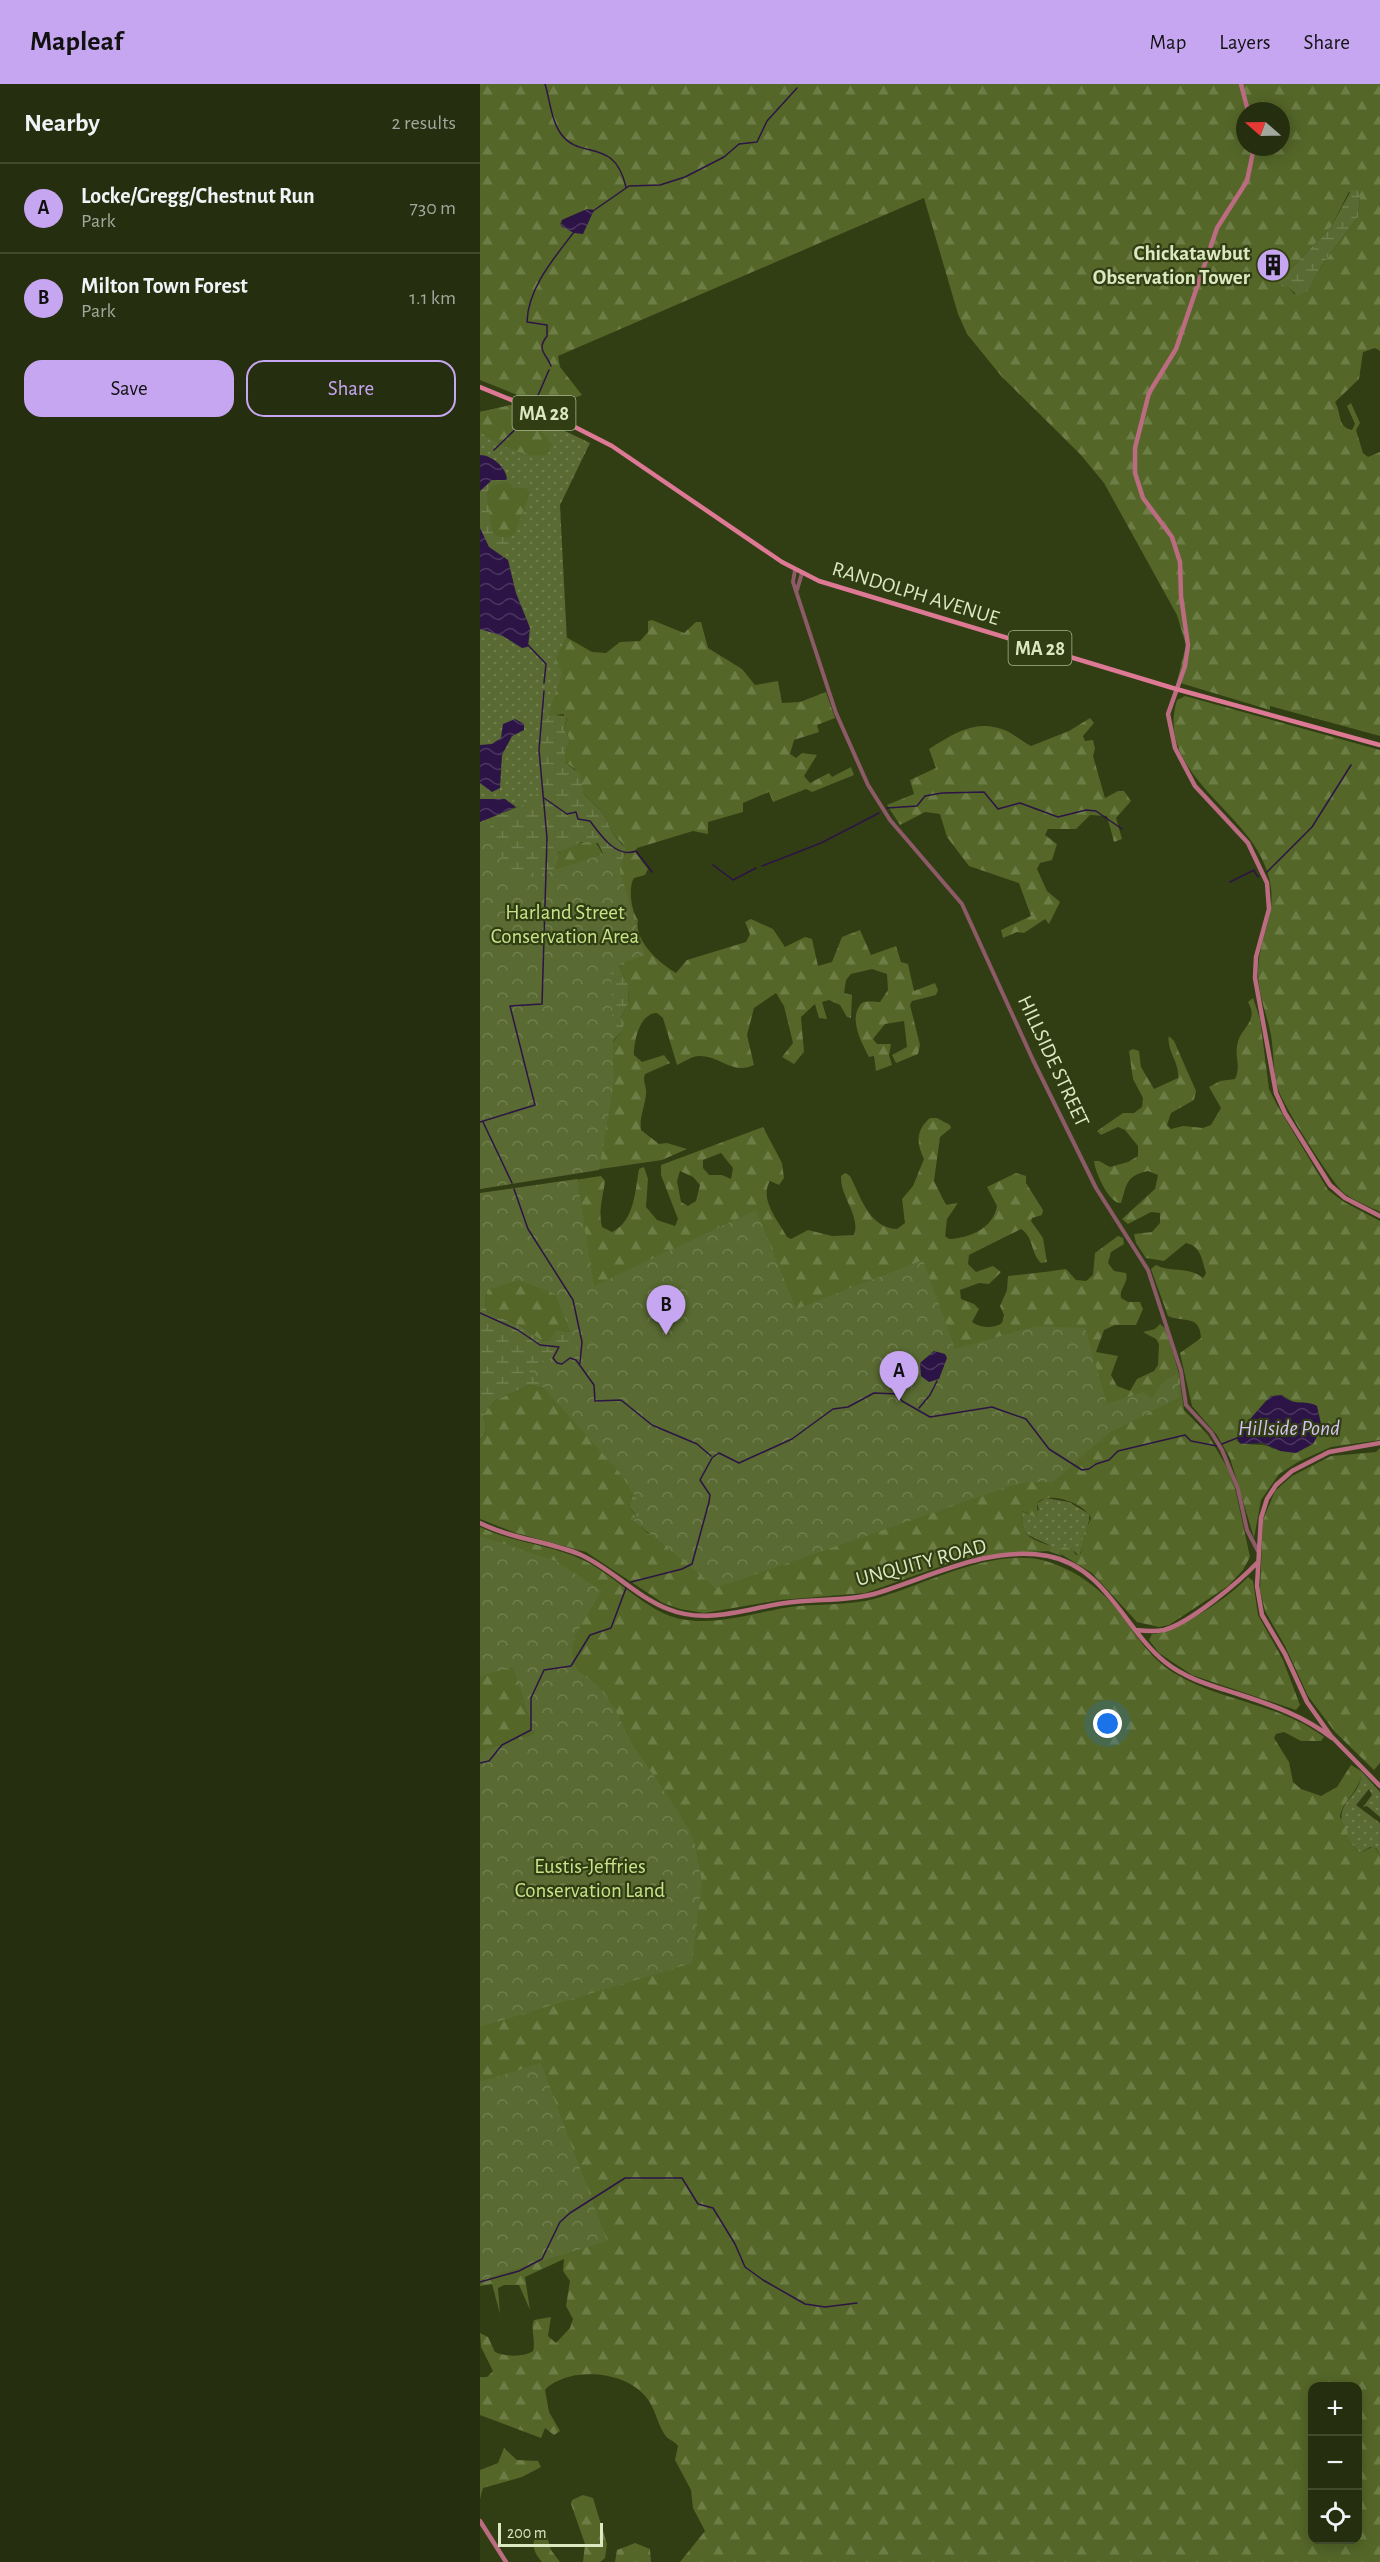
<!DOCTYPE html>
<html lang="en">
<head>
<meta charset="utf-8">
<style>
	:root { --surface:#252e0e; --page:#313a1c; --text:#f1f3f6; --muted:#a3a89e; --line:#424a2e; --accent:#c6a6f0 }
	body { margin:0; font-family:"Alegreya Sans",sans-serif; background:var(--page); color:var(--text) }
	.controls { position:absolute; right:18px; bottom:18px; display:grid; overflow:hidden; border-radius:12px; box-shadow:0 3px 15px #0003 }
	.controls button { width:54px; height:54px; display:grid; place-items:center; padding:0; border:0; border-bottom:2px solid var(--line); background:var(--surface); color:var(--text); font:30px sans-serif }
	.compass { position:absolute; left:756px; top:18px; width:54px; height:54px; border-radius:50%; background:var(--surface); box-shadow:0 3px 15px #0003; rotate:290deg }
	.scale { position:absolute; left:18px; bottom:15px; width:105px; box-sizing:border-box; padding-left:6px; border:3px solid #dbe9c1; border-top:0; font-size:16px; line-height:21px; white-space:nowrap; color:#dbe9c1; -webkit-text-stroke:4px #313d13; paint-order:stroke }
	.you { position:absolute; left:628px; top:1640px; width:21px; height:21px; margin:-15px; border:4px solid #fff; border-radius:50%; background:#1a73e8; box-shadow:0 0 0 9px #1a73e833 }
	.badge { display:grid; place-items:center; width:39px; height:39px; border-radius:50%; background:var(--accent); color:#111; font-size:20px; font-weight:700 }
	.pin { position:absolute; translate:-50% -50px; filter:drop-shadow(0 2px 3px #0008) }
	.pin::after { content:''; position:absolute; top:32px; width:21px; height:18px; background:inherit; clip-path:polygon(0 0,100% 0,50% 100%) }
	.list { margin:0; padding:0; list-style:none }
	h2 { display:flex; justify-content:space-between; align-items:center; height:78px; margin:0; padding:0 24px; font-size:26px }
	h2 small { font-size:20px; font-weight:400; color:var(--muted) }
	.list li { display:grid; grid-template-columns:39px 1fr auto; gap:18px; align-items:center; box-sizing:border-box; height:90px; padding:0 24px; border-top:2px solid var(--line) }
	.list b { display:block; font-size:22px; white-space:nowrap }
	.list p { margin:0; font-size:20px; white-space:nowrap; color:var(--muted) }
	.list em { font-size:20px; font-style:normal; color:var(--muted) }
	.actions { display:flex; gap:12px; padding:18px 24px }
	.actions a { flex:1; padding:14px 0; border:2px solid var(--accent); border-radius:18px; text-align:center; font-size:21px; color:var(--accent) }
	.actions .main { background:var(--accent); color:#111 }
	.icon { flex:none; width:33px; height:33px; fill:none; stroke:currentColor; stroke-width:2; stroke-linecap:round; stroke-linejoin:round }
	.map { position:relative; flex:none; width:900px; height:2478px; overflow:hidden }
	header { display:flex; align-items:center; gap:36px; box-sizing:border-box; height:84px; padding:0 30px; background:var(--accent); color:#111 }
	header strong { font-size:28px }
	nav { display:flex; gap:33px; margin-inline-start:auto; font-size:21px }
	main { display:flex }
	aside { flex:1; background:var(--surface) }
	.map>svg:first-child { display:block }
</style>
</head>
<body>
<header>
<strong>Mapleaf</strong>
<nav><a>Map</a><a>Layers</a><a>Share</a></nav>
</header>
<main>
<aside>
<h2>Nearby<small>2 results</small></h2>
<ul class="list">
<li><span class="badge">A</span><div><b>Locke/Gregg/Chestnut Run</b><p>Park</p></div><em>730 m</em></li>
<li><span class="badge">B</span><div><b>Milton Town Forest</b><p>Park</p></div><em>1.1 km</em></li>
</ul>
<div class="actions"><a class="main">Save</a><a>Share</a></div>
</aside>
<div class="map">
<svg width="900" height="2478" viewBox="0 0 900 2478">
	<defs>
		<pattern id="grass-dots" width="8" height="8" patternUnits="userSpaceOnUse" patternTransform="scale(1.5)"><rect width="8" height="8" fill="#596a32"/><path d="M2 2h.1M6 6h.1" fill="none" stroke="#707f4e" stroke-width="1.8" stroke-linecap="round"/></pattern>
		<pattern id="forest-firs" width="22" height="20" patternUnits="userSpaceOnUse" patternTransform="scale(1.5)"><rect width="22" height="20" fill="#546728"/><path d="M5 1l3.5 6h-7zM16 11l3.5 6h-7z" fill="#6c7d45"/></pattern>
		<pattern id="wetland-marsh" width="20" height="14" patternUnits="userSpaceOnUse" patternTransform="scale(1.5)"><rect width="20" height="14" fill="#596a32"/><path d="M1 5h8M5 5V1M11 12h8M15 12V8" fill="none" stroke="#707f4e"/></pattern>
		<pattern id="park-crowns" width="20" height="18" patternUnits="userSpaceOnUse" patternTransform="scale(1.5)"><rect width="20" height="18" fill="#596a32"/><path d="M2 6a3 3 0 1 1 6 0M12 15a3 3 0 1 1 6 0" fill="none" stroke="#707f4e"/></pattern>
		<pattern id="water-waves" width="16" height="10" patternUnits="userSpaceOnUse" patternTransform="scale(1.5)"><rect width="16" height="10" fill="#2d1446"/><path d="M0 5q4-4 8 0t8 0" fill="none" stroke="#4b365f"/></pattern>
	</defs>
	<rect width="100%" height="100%" fill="#313d13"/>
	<path fill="url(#grass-dots)" d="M31,321L110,359L80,421L87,558L63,714L7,733L0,739V328Z
		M566,1414L589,1418L609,1430C611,1434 601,1469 599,1472L594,1467L579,1469L582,1472L568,1467H570L569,1461L548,1451L543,1445L542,1427L548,1430L559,1426L557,1419Z
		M881,1687L900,1708V1733L887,1722L883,1723L892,1711L889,1705L876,1721L900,1739V1771L896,1764L890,1763L880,1769C877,1764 870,1760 868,1755C847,1715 883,1717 881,1687Z"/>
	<path fill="url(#forest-firs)" fill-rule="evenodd" d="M0,0H900V267L895,264L883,268L879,295L855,318C862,330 857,343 872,346L875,340L867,322L871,319L880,339L876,346L883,369L888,373L900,368V652L790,622V626L697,598L706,561L697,531L624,399L600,370L522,293L487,250L478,230L444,114L78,272L80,283L102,311L70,324L0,296ZM765,27H801V63H765ZM869,108L880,113L878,133L842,181L829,206L814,210L800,192L808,188L851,143ZM107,125L112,130L107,140L94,149L80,140L82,136Z
		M31,321L62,336V348L72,359L68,370C52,377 13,359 0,348V328Z
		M27,397L33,404H46L50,408L34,451L24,455L12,449L6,409L11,402Z
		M172,536L204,549L216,538H221L228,564L262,585L275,601L298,597L302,619L320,618L346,608L355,634L337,641L339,648L314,656L310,670L316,674L322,669L337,671L324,692L330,699L349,689L352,693L371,683L374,691L332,708L326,705L293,718L289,708L263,719V728L228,738V750L213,747L157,764L155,768L168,785L165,791L154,794C148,803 151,827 158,836C154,857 179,879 196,889L207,876L266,858L270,850L265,838L271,835L293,845L305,863L325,853L332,855L338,882L352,878L362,853L380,846L391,871L416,862L421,878L428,880L434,907L455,899L458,906L456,911L432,917L430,921L440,961L438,970L416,979L412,971L427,963L424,937L405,940L393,955L397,960H411L409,971L412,981L396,987L394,972L389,973C382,959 368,935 381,920C384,916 395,918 400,918L408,906L407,890L392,885L371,890L366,896L364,909L372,911L371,934L367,933L360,921L349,916L342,918L347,935L339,934L335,920L321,933L324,968L314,980L302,973L313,959L304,922L296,909L274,924L267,951L274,981C252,991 241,972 219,972C212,972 204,978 197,981L183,934L177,929C160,929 154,956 154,971L162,978L184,971L190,979L165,990C162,998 167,1002 166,1010C165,1023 159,1033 161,1046L179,1060L187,1059L207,1065L182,1076L93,1089L116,978L142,947L140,935L148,920L149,902L140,885L137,867L76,789C77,783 75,774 78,769C82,762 107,757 115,757L125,774L139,786L141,775L145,770L143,760L133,750L123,729L104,710L95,685L85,678V670L90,656L84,645L87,634L83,630L68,632L82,589L75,576L86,553L112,568L126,569L140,558L160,557L168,548V537Z
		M705,612L900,666V1128C889,1122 874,1117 864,1109C852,1099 803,1021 798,1005C793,988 794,969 791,951C787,931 778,909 778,889C779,843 806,823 781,773C756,722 676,684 697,616Z
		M610,634L614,639L603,652L605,657L613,656L615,665L613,672L625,714L638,707H644L651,717L636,734L642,755L634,758L627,732L610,731L596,745H568L565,751L577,760L572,776L560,779L557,785L567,807L580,818L569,840L565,835L544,849L537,848L523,854L521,846L551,832L539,799L489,782L467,753L460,730L445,728L420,741L407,721L434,710L430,696L456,684L449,665C475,649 496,634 527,647C535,651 543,658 551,662L589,647Z
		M773,914L780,935L789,1005L797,1021L848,1106L864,1118L900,1137V1356L851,1363L818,1378L799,1390L781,1416L774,1454L750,1374L737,1351L712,1322L700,1269L721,1254C720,1230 704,1239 688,1232L671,1185L676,1181C692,1189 708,1182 723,1194L726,1189C722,1176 721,1162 706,1159L684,1177L666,1174L656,1159L654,1150L672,1148L680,1139V1129L671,1128L648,1140L642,1135L675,1105L678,1091L668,1087C645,1092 647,1101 641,1119C629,1120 615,1088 614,1077H619L630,1083L648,1078L658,1072V1062L645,1046L638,1043L621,1051L617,1047L643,1029H654L662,1023L663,1014L653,995L649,967L653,965L659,967L661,983L674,1005L698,994C700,979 686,966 689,952L694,957L716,1007L714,1016L691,1029L687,1041L691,1045L703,1042L723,1044L731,1041L741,1024L729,1003L740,997L755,995C761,983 755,973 757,962C759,944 780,938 768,918ZM802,1311L816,1320H832L794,1365C781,1357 770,1364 757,1357L759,1348L786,1317Z
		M450,1034H457L470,1041L471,1044L460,1053L454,1097L466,1121L478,1119L467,1135L465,1152L469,1155C489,1154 513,1145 517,1122L507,1103L536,1089L546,1092V1099L563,1126L562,1131L552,1134L551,1137L563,1154L567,1178L561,1179C550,1168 554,1153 541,1145L489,1171L488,1180L496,1188L513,1182L521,1188L509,1200L499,1199L480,1206L481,1215L494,1220L499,1225L492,1238C500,1244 514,1245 522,1239L524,1231L520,1222L527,1206L528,1192C547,1190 567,1188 586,1185L596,1196L606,1197L613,1191L615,1169L638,1152L643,1154L644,1160L631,1168L628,1179L634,1187L646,1189C649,1199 639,1204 641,1214L648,1218H660L663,1225L656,1241H635L624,1246L616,1268L638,1272L631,1291L637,1302L650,1307L657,1295L674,1287L678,1281L679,1260L676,1255L663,1248L675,1245L680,1240L686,1245L699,1290L704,1326L728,1351L748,1385L755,1404L770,1473L763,1486L748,1502L689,1541L679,1543L657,1538L612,1489L579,1469L578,1466L584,1463L592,1465L596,1471L601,1469L603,1452L611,1434C605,1420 569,1406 557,1419L558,1434L542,1427C544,1452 545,1453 571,1462L570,1467L528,1469L482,1475L385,1509L300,1516L224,1529L200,1525L183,1519L106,1468L36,1449L0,1435V1356L6,1346L4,1329L16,1316L50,1301L68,1306L78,1303L101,1312L114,1322L122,1344L134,1347L145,1354L163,1361C172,1379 159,1390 162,1407L152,1412L149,1423C158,1432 158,1443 169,1450H181C192,1435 190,1420 196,1405C203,1388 225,1383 232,1366L213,1348L205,1349L181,1344L170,1332L153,1324L131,1303L118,1313L114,1311L126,1292L122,1285L116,1282C112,1271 124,1237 132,1229L152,1228L163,1248L195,1275C209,1274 228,1267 232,1251C239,1224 211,1218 194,1207C183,1200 187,1189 166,1186C146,1184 121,1221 105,1195C91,1170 112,1123 88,1101L75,1106L60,1104L23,1107L121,1092L125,1097C123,1113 118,1126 122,1143L132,1148C155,1137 155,1106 159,1085L164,1083L168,1095L166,1123L177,1136L195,1142L198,1135L181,1091V1081L283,1043L302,1079L304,1094L299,1101L290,1097C279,1115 298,1136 307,1153L311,1155L328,1146L352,1152L374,1151C381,1132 360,1113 361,1092L365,1089L370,1092C381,1113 389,1144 417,1145L425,1139L422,1115L433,1102L444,1075C436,1059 436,1046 450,1034ZM241,1069L253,1084L251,1095L242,1091H229L223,1084V1076ZM200,1087L213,1093L220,1101L216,1117L208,1122L201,1118L197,1097ZM454,1267L465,1270L467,1274L459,1295L449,1298L441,1292L440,1279Z
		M66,1189L94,1242L89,1248L79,1247L70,1256L62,1257L41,1242L7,1228L5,1219L8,1202Z
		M900,1364V1679L894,1686L855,1648L828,1612L805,1562L785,1527L780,1506L783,1436L795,1407L812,1392L851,1372L896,1368Z
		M0,1443C33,1459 70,1460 103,1476C132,1490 155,1516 185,1530C227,1548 277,1526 319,1522C344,1520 370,1521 394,1515C442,1502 510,1464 562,1476C590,1483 619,1502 638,1527C655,1549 669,1574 694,1589C741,1618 799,1619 844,1653L841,1657H821L804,1648L796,1650L794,1654L809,1678L813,1698L821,1705L841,1712L857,1703L871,1681L881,1687C883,1705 862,1716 860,1733L867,1745L869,1757L880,1769L894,1762L900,1771V2478H200L225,2447L213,2424L211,2406L195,2376L198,2362C194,2356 188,2356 185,2351C178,2341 176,2328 169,2317C154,2295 124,2288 98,2291C88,2292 71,2298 65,2306L69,2328L80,2347L74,2351L65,2344L61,2354L0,2331V2293H7L13,2287L1,2263L0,2249L8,2253L15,2268C24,2273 46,2273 53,2267C56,2257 50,2244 54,2236L71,2233L68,2252L76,2259L90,2244L93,2235L86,2222L90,2197L83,2187L84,2175L45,2193L50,2226L39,2201H24L18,2204L20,2230L12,2200L0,2202ZM832,2302H878V2456H832Z
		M768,1493L773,1497L778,1531L803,1576L820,1621L816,1626L712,1591L679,1569L669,1556L672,1550C697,1549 751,1512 768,1493Z
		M24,2364L37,2376L58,2377L61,2383L42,2393L3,2404L0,2415V2386L18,2379Z
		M103,2411L113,2414L127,2460L125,2474L120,2478H103L105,2460L91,2420L92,2416Z
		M61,2446H65L71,2466L80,2478H62C53,2468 49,2456 61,2446Z
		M155,2459L170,2465L171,2478H135L137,2466Z"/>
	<path fill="url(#wetland-marsh)" fill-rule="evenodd" d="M872,105L878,107L880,113L878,133L842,181L829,206L818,212L808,203L801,202L797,195L808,188L851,143Z
		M12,396L27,397L11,402L6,409L13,451L30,455L25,466L26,472L9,463L0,444V406Z
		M73,631L87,632L84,645L90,656L85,670V678L100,690L104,710L123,729L133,750L146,765L139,786L125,774L118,759L102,758L78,768L76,789L137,867L140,885L149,902L148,920L140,935L144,939L142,947L124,967L36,1098L0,1105V738L45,720L57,710L60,698L59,642L63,636Z
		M0,1111L101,1163L177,1452C158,1448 161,1434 149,1423L152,1412L162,1407L68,1306L50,1301L16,1316L4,1329L6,1346L0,1356ZM80,1186L94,1242L89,1248L76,1246L70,1256L62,1257L41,1242L7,1228L5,1219L8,1202Z"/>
	<path fill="url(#park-crowns)" d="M6,733L33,799L134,767L165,871L131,883L134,998L119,1086L0,1105V739Z
		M97,1095L114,1202L276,1126L316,1225L443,1176L475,1265L556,1242L605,1244L627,1320L663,1308L672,1314L683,1298L697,1290L700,1313L629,1349L573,1398H547L530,1402L236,1504L151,1434L166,1430L140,1389L45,1283L98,1265L75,1210L39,1196L0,1208V1109Z
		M0,1452L76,1477L122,1507L95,1551L92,1564L93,1576L98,1587L118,1602L135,1625L152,1660L199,1729L215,1759L222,1799L212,1879L0,1943V1668L55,1650L33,1583L0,1592Z
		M61,1979L127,2157L0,2196V1998Z"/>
	<path fill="url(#water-waves)" d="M107,125L114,126L103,150L94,149L81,142L82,136Z
		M0,371C12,371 27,384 27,396H12L0,407Z
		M0,444L9,463L28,476L36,509L50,544L48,563L42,564L23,552L0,545Z
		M35,635L44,640V646L32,652L22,671L20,704L12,708L0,699V661L12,660L21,654L23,640Z
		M0,715H25L36,723L0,738Z
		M454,1267L465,1270L467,1274L459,1295L449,1298L441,1292L440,1279Z
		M802,1311C814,1323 825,1315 837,1322L842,1344L833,1360L816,1369L800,1367L783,1359L760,1360L757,1354L759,1348L786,1317L791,1312Z"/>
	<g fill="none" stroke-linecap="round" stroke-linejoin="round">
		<path stroke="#2d1446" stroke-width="1.5" d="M65,0C70,16 71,36 81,50C101,77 134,52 146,103
			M113,127L149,102L180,101L205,93L244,73L259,60L277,58L287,37L317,4
			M71,282C66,269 56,266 67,252V241L47,238C48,204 74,174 94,148
			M56,316L69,286
			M14,366L50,331
			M48,561L66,580L64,599
			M64,714L87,730L96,728L98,735L110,737C120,750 136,775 156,767L172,788
			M407,724L437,722L445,712L462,709L504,708L518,725L540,719L578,733L606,726L616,727L642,745
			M233,781L253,796L276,784
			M282,782L341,759L399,729
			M787,788L832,743L871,681
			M750,798L774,786L777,792H779
			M0,1038L55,1021L30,922L62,920L67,754L59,666L64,607
			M3,1038L32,1099
			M34,1105L48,1145L93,1216L102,1258L100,1279
			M0,1229L38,1246L60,1261L79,1263L73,1274L77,1279L82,1280L90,1274L96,1276L114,1301L115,1317L141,1316L172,1341L217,1360L231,1372
			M439,1324L450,1311L457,1297
			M742,1360L757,1354
			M233,1373L239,1369L259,1379L312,1355L353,1325L368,1323L394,1309L418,1310L422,1317L450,1333L512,1323L546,1335L569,1365L602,1386L609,1385L616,1380L629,1376L638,1367L705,1351L711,1357L737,1362
			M151,1498L202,1485L212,1480L229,1418L230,1411L220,1396L232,1374
			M0,1679L9,1677L22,1661L51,1646V1614L64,1586L91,1582L110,1551L131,1544L146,1504
			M0,2198L39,2187L62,2175L80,2138L90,2129L145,2094H202L218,2120L233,2124L255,2160L265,2183L283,2196L325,2220L345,2223L377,2219"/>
		<path stroke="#8d5b67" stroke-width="4" d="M315,486L313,498L356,629L388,701L410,736L482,820L553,976L616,1104L668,1186L701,1287L706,1321L731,1348L742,1366L758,1405L767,1446L778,1467
			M317,506L322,489"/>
		<path stroke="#bb6c81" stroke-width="4.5" d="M761,0L768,27
			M774,63L767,97L737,144L696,265L669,309L655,364V389L663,414L692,453L700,478L701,512L708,561L705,582L688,630L695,664L715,702L768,759L787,799L789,825L776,873L775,894L796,1009L805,1029L850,1101L865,1114L900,1132
			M900,1359L849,1368L812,1387L796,1401L787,1415L781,1434L777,1502L782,1531L805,1570L827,1618L851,1652L900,1702
			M0,1439C32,1455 67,1457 99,1470C131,1484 155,1512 188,1525C229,1542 272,1522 313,1518C340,1515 368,1517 394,1510C449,1494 507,1461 568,1472C626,1483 644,1545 685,1578C706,1595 733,1602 758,1610C792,1621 824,1632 852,1654
			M656,1546C665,1547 675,1548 684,1546C710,1539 759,1498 778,1478
			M0,2437L26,2478"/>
		<path stroke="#de7995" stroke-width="4.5" d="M0,303L85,338L132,362L302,478L339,497L696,605L900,661"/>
	</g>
	<defs>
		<g id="building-disc" transform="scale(1.725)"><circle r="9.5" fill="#c6a6f0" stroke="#313d13"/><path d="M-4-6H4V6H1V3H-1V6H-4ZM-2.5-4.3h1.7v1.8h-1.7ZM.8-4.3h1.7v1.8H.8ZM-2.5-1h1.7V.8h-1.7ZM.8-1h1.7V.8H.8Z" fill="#111"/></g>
	</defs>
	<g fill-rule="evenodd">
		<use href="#building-disc" x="793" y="181"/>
	</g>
	<g text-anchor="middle" stroke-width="4.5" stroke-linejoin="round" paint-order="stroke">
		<g fill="#313d13" stroke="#a8b58d" stroke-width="1.5">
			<rect x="32.5" y="312" width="63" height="34" rx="4.5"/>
			<rect x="528.5" y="547" width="63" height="34" rx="4.5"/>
		</g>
		<g font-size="20" font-weight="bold" fill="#dbe9c1">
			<text x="64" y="336">MA 28</text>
			<text x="560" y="571">MA 28</text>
		</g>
		<g font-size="21" font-weight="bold" fill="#dbe9c1" stroke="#313d13" text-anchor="end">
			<text x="770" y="176">Chickatawbut<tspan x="770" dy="24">Observation Tower</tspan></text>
		</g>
		<g font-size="21" fill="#dbe9c1" stroke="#313d13">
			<text transform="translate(436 509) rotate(17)" y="7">RANDOLPH AVENUE</text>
			<text transform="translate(574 977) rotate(65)" y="7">HILLSIDE STREET</text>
			<text transform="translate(441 1478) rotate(-15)" y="7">UNQUITY ROAD</text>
		</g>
		<g font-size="21" fill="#c7e489" stroke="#313d13">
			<text x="85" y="835">Harland Street<tspan x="85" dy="24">Conservation Area</tspan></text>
			<text x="110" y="1789">Eustis-Jeffries<tspan x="110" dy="24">Conservation Land</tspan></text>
		</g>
		<g font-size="22" font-style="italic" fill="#d6c2f4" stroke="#313d13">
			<text x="809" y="1351">Hillside Pond</text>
		</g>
	</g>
</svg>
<div class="controls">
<button>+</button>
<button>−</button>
<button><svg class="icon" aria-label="locate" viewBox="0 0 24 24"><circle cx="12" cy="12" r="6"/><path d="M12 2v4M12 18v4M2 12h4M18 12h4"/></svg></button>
</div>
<svg class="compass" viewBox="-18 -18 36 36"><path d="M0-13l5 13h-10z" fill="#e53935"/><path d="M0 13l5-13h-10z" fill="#a3a89e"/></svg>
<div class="scale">200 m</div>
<div class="you"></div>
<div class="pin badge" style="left:419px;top:1317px">A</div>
<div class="pin badge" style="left:186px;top:1251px">B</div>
</div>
</main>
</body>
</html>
